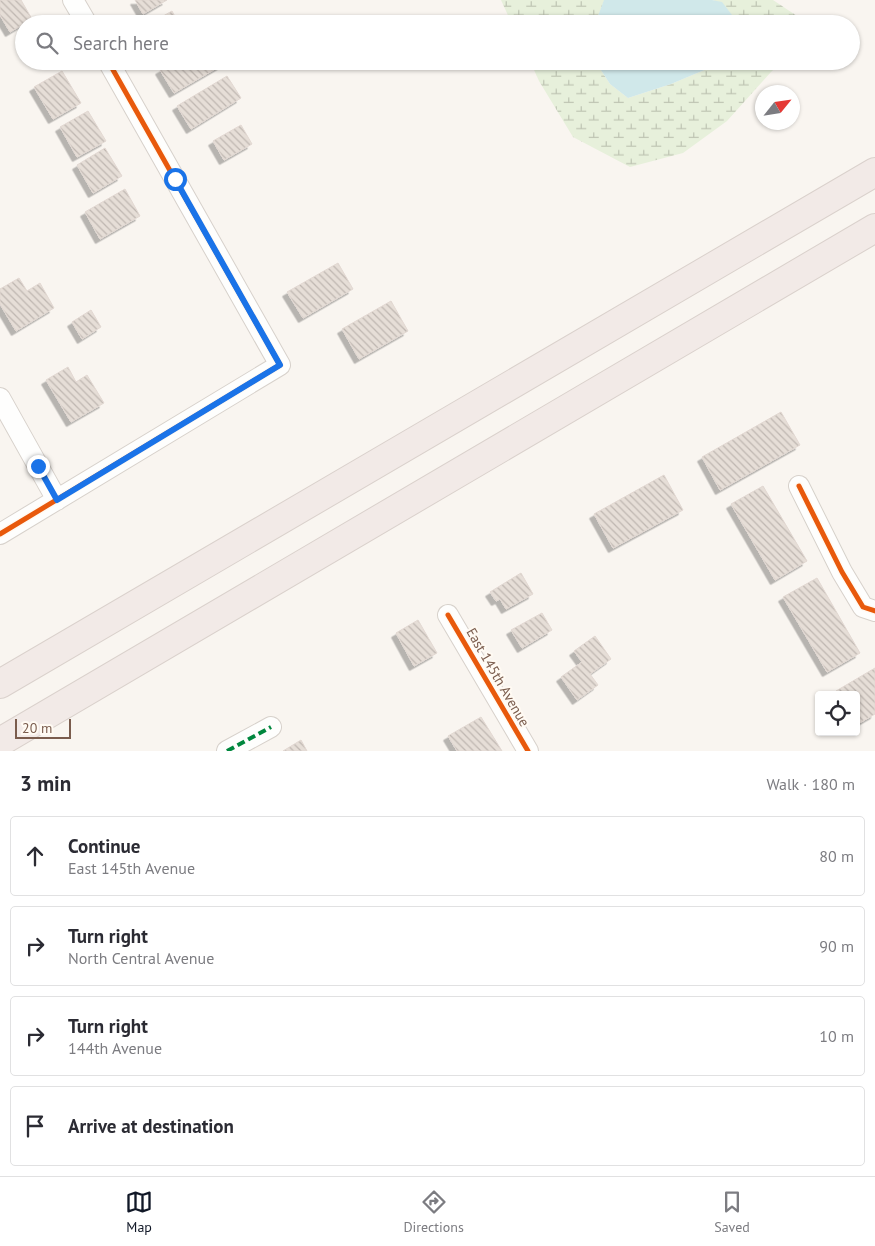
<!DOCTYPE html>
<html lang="en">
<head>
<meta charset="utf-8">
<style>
	:root { --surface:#fff; --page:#f7f7f7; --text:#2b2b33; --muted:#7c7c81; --line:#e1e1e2; --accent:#111827 }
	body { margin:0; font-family:"PT Sans",sans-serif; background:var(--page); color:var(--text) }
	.controls { position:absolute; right:15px; bottom:15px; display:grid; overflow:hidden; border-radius:5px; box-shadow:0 1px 4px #0004 }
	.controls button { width:45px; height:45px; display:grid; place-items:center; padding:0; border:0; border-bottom:1px solid var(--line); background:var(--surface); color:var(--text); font:25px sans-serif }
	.compass { position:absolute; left:755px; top:85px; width:45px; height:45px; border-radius:50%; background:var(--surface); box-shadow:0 1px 4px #0004; rotate:60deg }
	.scale { position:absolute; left:15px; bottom:12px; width:56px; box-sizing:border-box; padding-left:5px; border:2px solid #7a5c4d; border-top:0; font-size:14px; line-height:18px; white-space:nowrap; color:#7a5c4d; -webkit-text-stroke:4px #fffaf3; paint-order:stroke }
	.stop { position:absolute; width:15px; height:15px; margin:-11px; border:4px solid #1a73e8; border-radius:50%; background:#fff }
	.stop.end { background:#1a73e8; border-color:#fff; box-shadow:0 1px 5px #0008 }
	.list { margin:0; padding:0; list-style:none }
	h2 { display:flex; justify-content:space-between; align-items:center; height:65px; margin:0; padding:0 20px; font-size:21px }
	h2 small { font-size:16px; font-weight:400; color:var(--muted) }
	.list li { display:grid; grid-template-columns:32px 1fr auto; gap:15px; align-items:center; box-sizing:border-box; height:80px; margin:0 10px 10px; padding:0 10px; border:1px solid var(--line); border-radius:5px }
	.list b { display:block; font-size:19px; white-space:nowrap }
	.list p { margin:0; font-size:16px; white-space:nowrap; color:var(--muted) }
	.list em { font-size:16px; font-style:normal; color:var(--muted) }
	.icon { flex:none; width:28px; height:28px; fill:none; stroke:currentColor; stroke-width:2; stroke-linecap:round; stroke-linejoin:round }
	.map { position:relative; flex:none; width:875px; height:751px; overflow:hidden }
	.search { position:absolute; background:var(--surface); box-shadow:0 1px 4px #0004; left:15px; right:15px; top:15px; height:55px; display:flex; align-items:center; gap:12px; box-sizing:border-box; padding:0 18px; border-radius:28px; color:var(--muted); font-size:19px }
	.sheet { height:425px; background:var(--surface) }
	nav { display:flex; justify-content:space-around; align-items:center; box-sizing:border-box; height:70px; border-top:1px solid var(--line); background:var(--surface); font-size:14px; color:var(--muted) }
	nav a { display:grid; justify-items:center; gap:2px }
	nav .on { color:var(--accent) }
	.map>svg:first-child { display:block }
</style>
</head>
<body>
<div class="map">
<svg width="875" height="751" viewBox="0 0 875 751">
	<defs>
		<pattern id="wetland-marsh" width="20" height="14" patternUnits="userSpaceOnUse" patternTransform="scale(1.25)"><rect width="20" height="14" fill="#e7f0db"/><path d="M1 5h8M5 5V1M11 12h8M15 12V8" fill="none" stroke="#c0c6b4"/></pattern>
		<pattern id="building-back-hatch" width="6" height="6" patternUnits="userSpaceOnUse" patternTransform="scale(1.25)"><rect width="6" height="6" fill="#e6ded7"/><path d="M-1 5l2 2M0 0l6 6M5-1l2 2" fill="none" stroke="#bfb7b1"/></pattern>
		<filter id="shadow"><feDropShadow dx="-4.5" dy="4.5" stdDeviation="0" flood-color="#0004"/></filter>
	</defs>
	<rect width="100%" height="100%" fill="#f9f5f0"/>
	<path fill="url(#wetland-marsh)" d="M501,0H604V1L595,24H512Z
		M712,0H773L809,24H739L722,3Z
		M530,61H595L610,84L628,98L671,84L726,61H783L771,72L727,121L683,153L630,167L573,137L539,81Z"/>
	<path fill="#d0e8ea" d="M604,0H712L722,2L739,24H595Z
		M595,61H726L671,84L628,98L610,84Z"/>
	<path fill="url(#building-back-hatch)" stroke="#e2d8d2" filter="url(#shadow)" d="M0,0H21L32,19L10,32L0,15Z
		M135,0H167L143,14Z
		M172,11L179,24H149Z
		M176,61H220L222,65L174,93L160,70Z
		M62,71L81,103L53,119L34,87Z
		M227,76L241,98L191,129L177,106Z
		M88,111L106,141L77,157L60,127Z
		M241,125L252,144L224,160L213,141Z
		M105,148L122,176L93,193L77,165Z
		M125,189L140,216L100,239L85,212Z
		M338,263L353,289L303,318L287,292Z
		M19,278L27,291L40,283L54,308L16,331L0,304V289Z
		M391,301L408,331L359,359L342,329Z
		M91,310L101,327L82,339L72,322Z
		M68,367L76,382L87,375L104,403L71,422L46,380Z
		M781,412L800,445L720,490L702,457Z
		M664,475L683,510L613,548L594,514Z
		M763,486L807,561L775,580L731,504Z
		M521,573L533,594L506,609L500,599L496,601L490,592Z
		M817,578L860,653L827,672L783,597Z
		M542,613L552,630L522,648L511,630Z
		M418,620L437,653L414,666L396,633Z
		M595,636L611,659L590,674L598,685L577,700L561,677L582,662L574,651Z
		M875,668V714L856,725V695H838L836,691Z
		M481,717L502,751H457L448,736Z
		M301,740L307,751H283Z"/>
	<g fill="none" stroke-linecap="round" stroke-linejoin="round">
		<g stroke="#d7d1cb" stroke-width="22">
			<path id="street" d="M73,0L87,24
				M0,398L57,500
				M799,486L842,572L863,607L875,611
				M0,534L280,365L108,61
				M448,615L528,751
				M227,751L271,727"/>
		</g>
		<g stroke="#dad1cc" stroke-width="30">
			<path id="highway" d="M0,684L875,172
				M0,742L875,228"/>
		</g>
		<use href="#street" stroke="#fefefd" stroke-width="20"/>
		<use href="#highway" stroke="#f2eae7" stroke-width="28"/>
		<path stroke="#00873e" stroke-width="4" stroke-dasharray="8 4" stroke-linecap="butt" d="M227,751L271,727"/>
		<g stroke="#fffaf3" stroke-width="8">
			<path id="cycleway" d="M799,486L842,572L863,607L875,611
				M0,534L280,365L108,61
				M448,615L528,751"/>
		</g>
		<use href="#cycleway" stroke="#e8590c" stroke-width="5"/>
	</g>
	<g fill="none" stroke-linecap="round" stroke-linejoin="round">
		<path stroke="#1a73e8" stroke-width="6" d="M38,466L57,500L280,365L175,179"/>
	</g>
	<g text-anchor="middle" stroke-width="4" stroke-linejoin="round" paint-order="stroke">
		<g font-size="14" fill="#7a5c4d" stroke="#fffaf3">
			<text transform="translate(498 677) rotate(60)" y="5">East 145th Avenue</text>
		</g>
	</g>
</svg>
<div class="controls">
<button><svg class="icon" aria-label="locate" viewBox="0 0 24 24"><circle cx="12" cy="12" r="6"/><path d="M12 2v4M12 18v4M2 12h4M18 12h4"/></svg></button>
</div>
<svg class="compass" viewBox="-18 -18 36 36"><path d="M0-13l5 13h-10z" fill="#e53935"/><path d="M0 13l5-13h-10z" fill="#7c7c81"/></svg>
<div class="scale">20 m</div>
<div class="stop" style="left:175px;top:179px"></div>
<div class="stop end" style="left:38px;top:466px"></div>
<div class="search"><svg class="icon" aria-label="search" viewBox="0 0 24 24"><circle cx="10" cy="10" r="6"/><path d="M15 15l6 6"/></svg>Search here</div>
</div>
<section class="sheet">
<h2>3 min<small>Walk · 180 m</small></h2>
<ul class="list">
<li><svg class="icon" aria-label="ahead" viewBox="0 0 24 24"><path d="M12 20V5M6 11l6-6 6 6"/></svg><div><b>Continue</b><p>East 145th Avenue</p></div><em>80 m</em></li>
<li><svg class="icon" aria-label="right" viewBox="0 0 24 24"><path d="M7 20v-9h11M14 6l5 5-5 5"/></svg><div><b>Turn right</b><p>North Central Avenue</p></div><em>90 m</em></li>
<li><svg class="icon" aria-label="right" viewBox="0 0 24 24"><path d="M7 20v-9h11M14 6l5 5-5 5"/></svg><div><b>Turn right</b><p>144th Avenue</p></div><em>10 m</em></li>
<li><svg class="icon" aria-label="arrive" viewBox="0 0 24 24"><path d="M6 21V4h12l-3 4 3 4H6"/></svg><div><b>Arrive at destination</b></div></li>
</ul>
</section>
<nav>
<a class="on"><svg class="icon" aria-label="map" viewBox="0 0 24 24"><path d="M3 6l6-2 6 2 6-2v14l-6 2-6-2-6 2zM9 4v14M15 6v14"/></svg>Map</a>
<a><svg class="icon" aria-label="directions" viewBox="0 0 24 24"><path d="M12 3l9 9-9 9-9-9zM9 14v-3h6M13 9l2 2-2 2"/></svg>Directions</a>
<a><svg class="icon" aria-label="saved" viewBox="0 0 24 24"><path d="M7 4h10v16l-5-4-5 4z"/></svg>Saved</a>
</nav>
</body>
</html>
